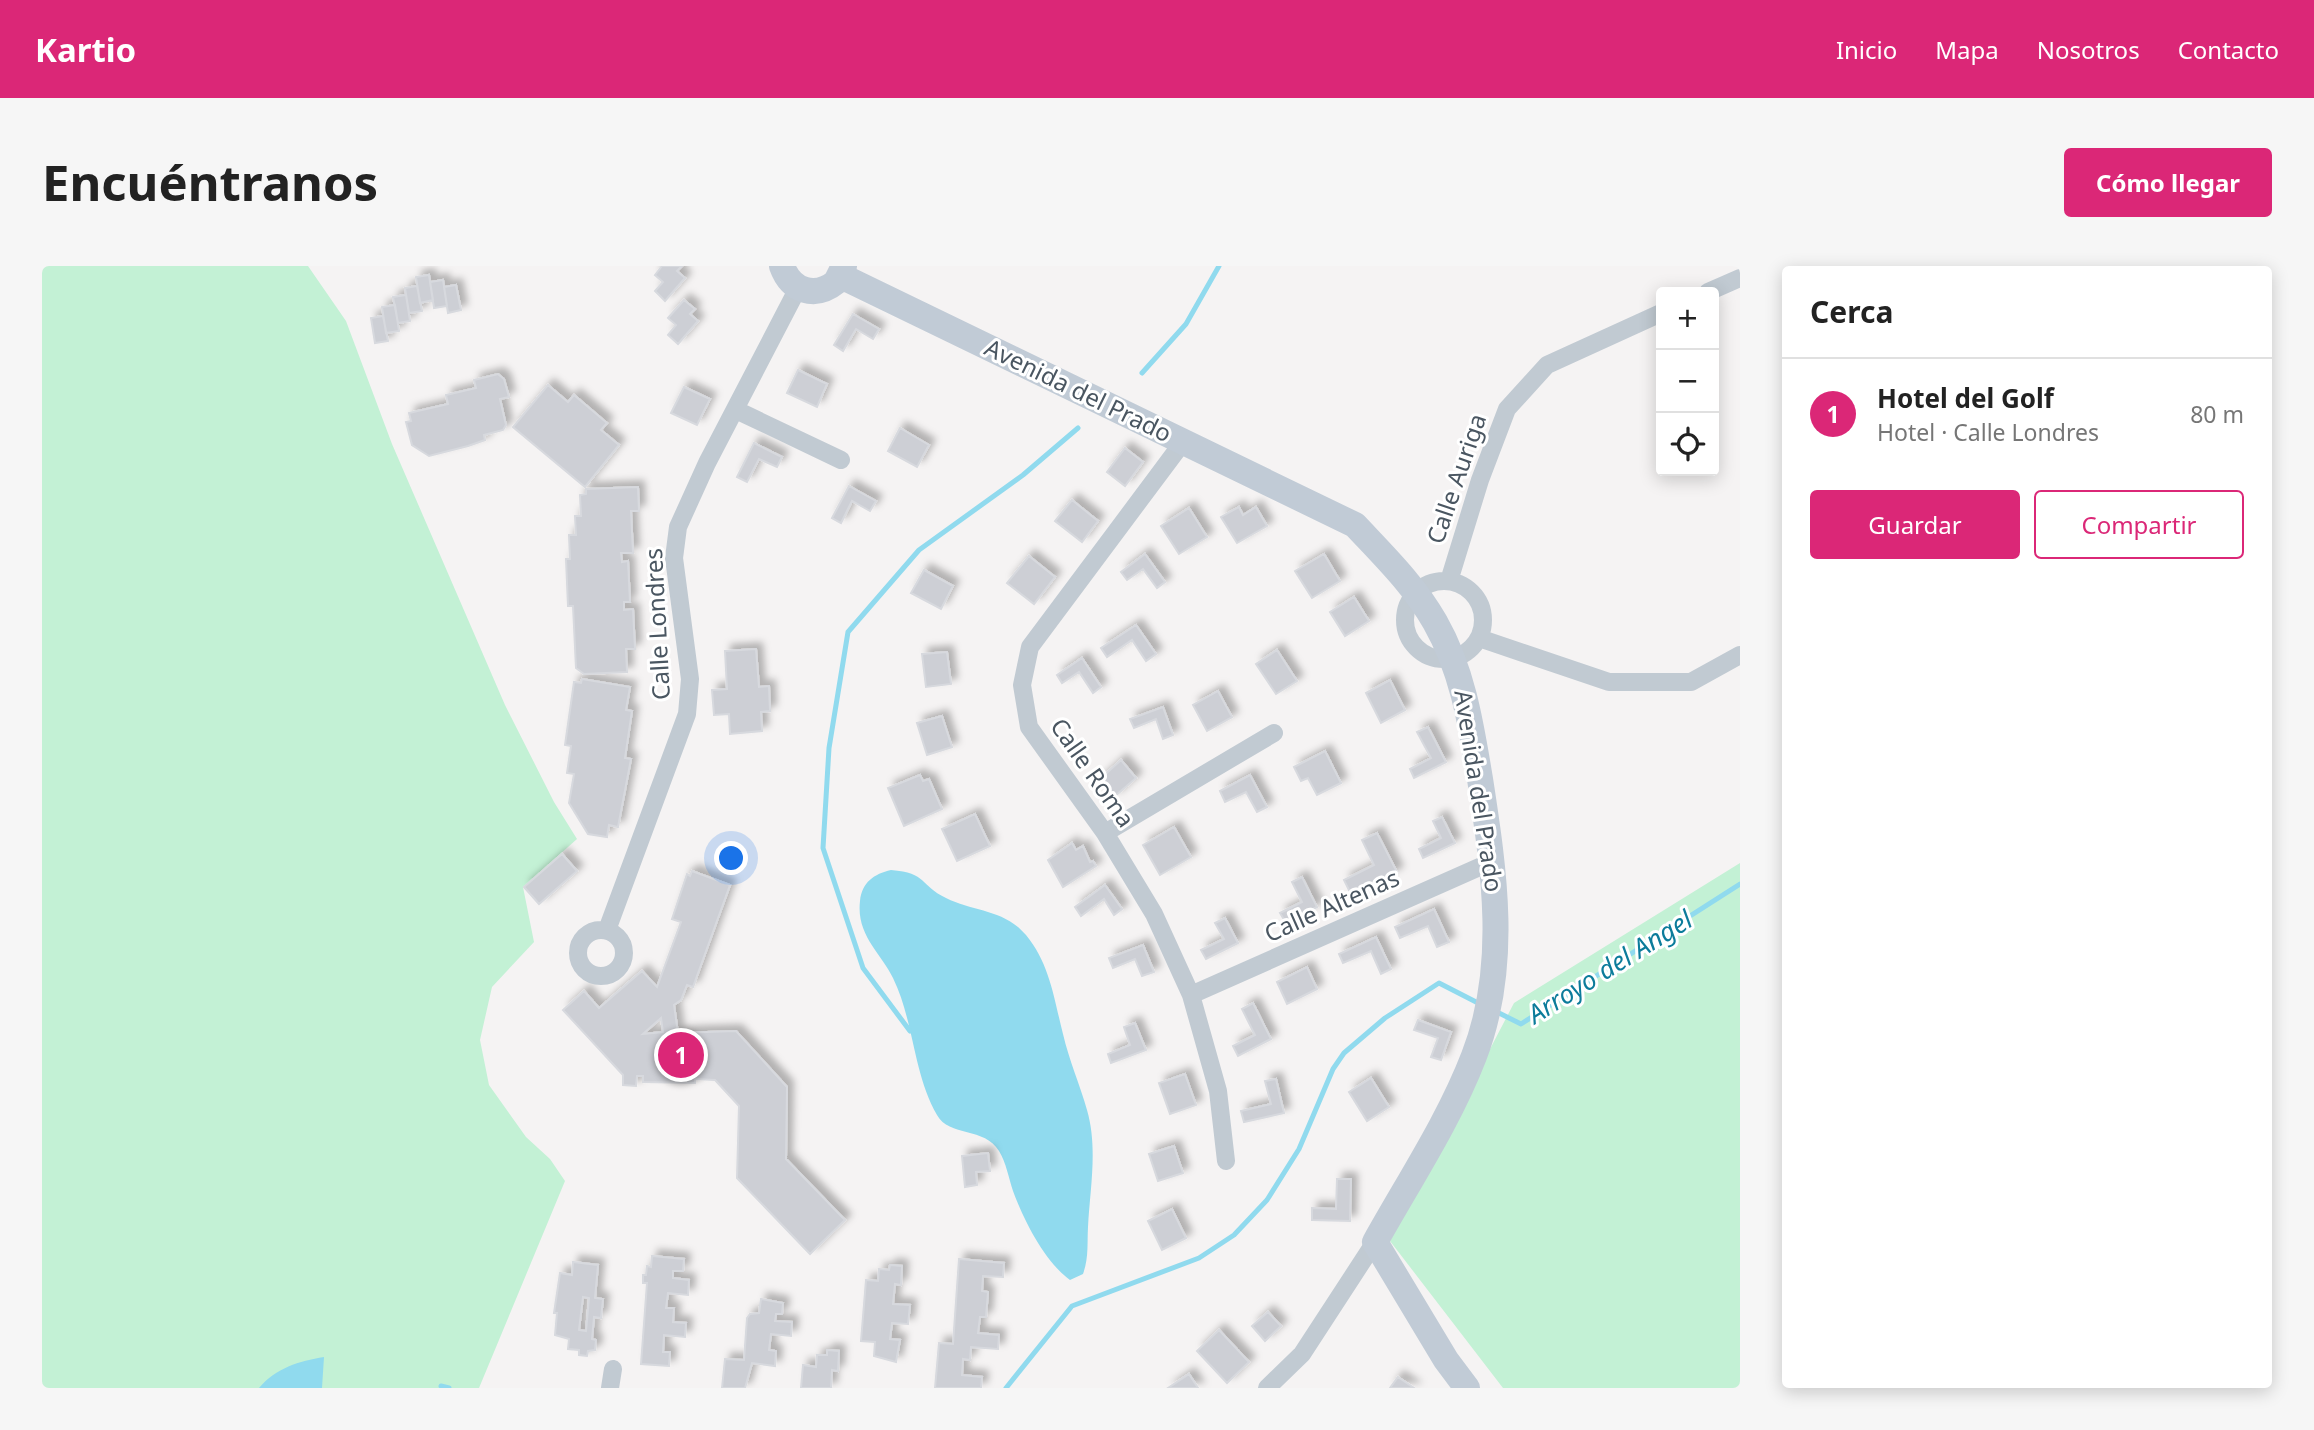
<!DOCTYPE html>
<html lang="es">
<head>
<meta charset="utf-8">
<style>
	:root { --surface:#fff; --page:#f6f6f6; --text:#222; --muted:#767676; --line:#e0e0e0; --accent:#db2777 }
	body { margin:0; font-family:"Noto Sans",sans-serif; background:var(--page); color:var(--text) }
	.controls { position:absolute; right:21px; top:21px; display:grid; overflow:hidden; border-radius:7px; box-shadow:0 4px 18px #0003 }
	.controls button { width:63px; height:63px; display:grid; place-items:center; padding:0; border:0; border-bottom:2px solid var(--line); background:var(--surface); color:var(--text); font:35px sans-serif }
	.you { position:absolute; left:690px; top:593px; width:24px; height:24px; margin:-18px; border:5px solid #fff; border-radius:50%; background:#1a73e8; box-shadow:0 0 0 10px #1a73e833 }
	.badge { display:grid; place-items:center; width:46px; height:46px; border-radius:50%; background:var(--accent); color:#fff; font-size:23px; font-weight:700 }
	.pin { position:absolute; translate:-50% -50%; border:4px solid #fff; box-shadow:0 2px 7px #0006 }
	.list { margin:0; padding:0; list-style:none }
	h2 { display:flex; justify-content:space-between; align-items:center; height:91px; margin:0; padding:0 28px; font-size:30px }
	h2 small { font-size:23px; font-weight:400; color:var(--muted) }
	.list li { display:grid; grid-template-columns:46px 1fr auto; gap:21px; align-items:center; box-sizing:border-box; height:112px; padding:0 28px; border-top:2px solid var(--line) }
	.list b { display:block; font-size:26px; white-space:nowrap }
	.list p { margin:0; font-size:23px; white-space:nowrap; color:var(--muted) }
	.list em { font-size:23px; font-style:normal; color:var(--muted) }
	.actions { display:flex; gap:14px; padding:21px 28px }
	.actions a { flex:1; padding:16px 0; border:2px solid var(--accent); border-radius:7px; text-align:center; font-size:24px; color:var(--accent) }
	.actions .main { background:var(--accent); color:#fff }
	.icon { flex:none; width:38px; height:38px; fill:none; stroke:currentColor; stroke-width:2; stroke-linecap:round; stroke-linejoin:round }
	.map { position:relative; flex:none; width:1698px; height:1122px; overflow:hidden; border-radius:7px }
	header { display:flex; align-items:center; gap:42px; box-sizing:border-box; height:98px; padding:0 35px; background:var(--accent); color:#fff }
	header strong { font-size:33px }
	nav { display:flex; gap:38px; margin-inline-start:auto; font-size:24px }
	.intro { display:flex; align-items:center; justify-content:space-between; box-sizing:border-box; height:168px; padding:0 42px }
	h1 { margin:0; font-size:49px }
	.button { padding:18px 32px; border-radius:7px; background:var(--accent); color:#fff; font-size:24px; font-weight:700 }
	main { display:flex; gap:42px; padding:0 42px }
	aside { flex:1; background:var(--surface); border-radius:7px; box-shadow:0 4px 18px #0003 }
	.map>svg:first-child { display:block }
</style>
</head>
<body>
<header>
<strong>Kartio</strong>
<nav><a>Inicio</a><a>Mapa</a><a>Nosotros</a><a>Contacto</a></nav>
</header>
<div class="intro"><h1>Encuéntranos</h1><a class="button">Cómo llegar</a></div>
<main>
<div class="map">
<svg width="1698" height="1122" viewBox="0 0 1698 1122">
	<defs>
		<filter id="shadow"><feDropShadow dx="6" dy="-6" stdDeviation="3.5" flood-color="#0004"/></filter>
	</defs>
	<rect width="100%" height="100%" fill="#f5f3f3"/>
	<path fill="#c3f1d5" d="M0,0H266L304,55L350,178L463,439L512,536L535,573L481,621L492,676L450,721L438,774L447,819L484,871L508,893L523,915L437,1122H0Z
		M1698,597V1122H1461L1348,975L1472,737Z"/>
	<path fill="#90daee" d="M849,604C886,607 877,619 904,632C932,646 962,643 984,669C1008,698 1012,733 1021,768C1027,794 1038,819 1045,844C1056,882 1048,923 1046,961C1045,978 1047,991 1041,1008L1028,1014C1003,996 982,955 971,925C967,913 964,896 957,885C943,861 907,871 895,849C871,807 872,755 851,712C839,687 814,669 818,635C820,616 832,608 849,604Z
		M282,1091L280,1122H217C234,1102 257,1095 282,1091Z"/>
	<g fill="none" stroke-linecap="round" stroke-linejoin="round">
		<path stroke="#90daee" stroke-width="5" d="M1100,107L1144,58L1177,0
			M1453,745L1479,758L1698,618
			M868,765L821,702L781,582L787,482L806,366L877,284L981,209L1036,162
			M399,1120L407,1122
			M964,1122L1030,1040L1157,992L1192,969L1225,934L1257,883L1291,803L1302,787L1343,752L1397,717L1438,738"/>
	</g>
	<path fill="#cdcfd5" stroke="#d7d9de" stroke-width="2" fill-rule="evenodd" filter="url(#shadow)" d="M620,0H640L635,5L643,12L623,35L613,25L621,16L613,9Z
		M387,9L391,34L378,37L374,11Z
		M401,14L405,40L392,42L388,16Z
		M414,19L419,44L406,47L402,21Z
		M375,20L380,45L367,47L363,22Z
		M364,29L368,55L356,57L351,31Z
		M642,34L653,43L648,48L656,55L636,78L626,69L634,59L626,52Z
		M353,39L357,65L344,67L340,41Z
		M811,48L837,63L831,73L814,63L801,85L792,79Z
		M341,50L346,75L333,77L329,52Z
		M756,104L785,118L775,141L745,127Z
		M456,108L462,113L467,131L458,133L464,159L461,164L442,169L443,174L426,180L387,190L370,179L364,156L369,155L367,147L406,138L404,129L434,122L432,114Z
		M506,119L526,136L532,129L565,157L559,164L577,179L543,221L471,161Z
		M642,121L668,133L655,159L629,147Z
		M858,162L887,179L875,201L846,185Z
		M712,177L740,191L735,201L717,193L705,216L695,211Z
		M1083,182L1101,196L1083,220L1065,206Z
		M807,220L834,235L828,245L810,235L799,257L790,252Z
		M596,221L597,245H589L591,287H579L580,296L586,295L588,336H582V344L591,343L593,383H584L585,406L542,408L534,402L531,340H526L524,293H528L527,269H534L533,250H539L538,229L544,228V223Z
		M1030,234L1056,255L1040,276L1013,255Z
		M1197,241L1201,249L1214,241L1225,260L1195,277L1179,251Z
		M1147,242L1165,271L1137,288L1119,260Z
		M1103,288L1123,316L1115,322L1101,303L1085,314L1079,306Z
		M1282,288L1298,315L1270,332L1253,305Z
		M987,290L1013,311L992,338L965,317Z
		M882,304L911,320L899,343L869,327Z
		M1312,331L1327,355L1303,370L1288,346Z
		M1094,359L1114,388L1104,395L1090,374L1065,391L1059,382Z
		M714,383L717,421L727,420L728,445L719,446L720,465L688,468L687,448L672,449L670,424L685,423L683,385Z
		M1235,384L1255,415L1234,428L1214,398Z
		M905,386L909,418L884,421L880,388Z
		M1040,392L1059,421L1051,427L1037,406L1020,417L1015,409Z
		M540,413L588,421L584,444L590,445L583,492L589,493L576,561L567,559L565,571L546,568L527,537L532,508L525,507L529,480L523,479L532,416L539,417Z
		M1348,414L1363,444L1339,457L1324,427Z
		M1176,425L1190,451L1165,465L1151,439Z
		M1121,441L1131,469L1121,473L1114,453L1092,462L1088,453Z
		M900,450L910,481L885,489L875,457Z
		M1386,461L1404,496L1372,512L1368,503L1389,492L1375,466Z
		M1283,485L1299,517L1275,529L1266,512L1259,515L1252,501Z
		M1079,494L1094,512L1072,531L1057,514Z
		M878,509L881,515L887,513L900,543L862,560L846,522Z
		M1208,509L1225,541L1215,546L1204,526L1183,536L1178,525Z
		M933,548L948,580L915,595L900,563Z
		M1400,551L1413,577L1381,592L1377,583L1399,572L1391,555Z
		M1132,561L1149,591L1118,609L1101,579Z
		M1335,567L1355,606L1314,627L1313,623L1308,626L1302,614L1332,599L1320,574Z
		M1030,577L1034,584L1041,580L1048,596L1051,595L1054,600L1021,621L1006,594Z
		M520,588L535,605L497,638L482,621Z
		M650,605L688,619L651,721L645,719L639,734L632,739L636,767L694,765L745,821L744,893L803,954L768,988L695,912L697,840L673,814L653,813V817L601,816V810H595L594,820L581,819V809L521,744L542,725L557,742L600,705L615,721L639,656L630,653L645,608L648,610ZM619,752L621,766L601,768Z
		M1260,611L1275,641L1244,657L1238,647L1260,636L1250,616Z
		M1063,619L1080,643L1072,649L1062,633L1039,650L1033,641Z
		M1392,643L1407,676L1395,681L1386,660L1358,672L1353,661Z
		M1183,652L1196,677L1164,693L1159,684L1182,673L1173,657Z
		M1334,671L1349,703L1339,708L1329,685L1301,697L1297,688Z
		M1101,679L1112,706L1100,710L1093,693L1071,702L1067,692Z
		M1265,701L1275,723L1245,738L1235,716Z
		M1211,737L1229,773L1196,790L1191,780L1213,769L1200,743Z
		M1376,754L1409,766L1399,794L1389,791L1396,772L1372,764Z
		M1093,757L1104,784L1069,797L1066,788L1088,779L1082,761Z
		M1143,808L1154,839L1128,848L1117,817Z
		M1329,812L1347,841L1325,855L1307,826Z
		M1234,813L1242,847L1202,856L1199,845L1229,838L1223,815Z
		M1132,880L1141,907L1116,915L1107,888Z
		M946,887L948,905L934,906L935,919L923,921L920,890Z
		M1295,913H1309L1308,955L1270,954V942L1294,943Z
		M1130,943L1144,972L1120,984L1106,955Z
		M610,990L642,993L641,1005H631V1012L647,1014L646,1029L626,1027L624,1042H632L631,1056L644,1057L643,1071L622,1069L621,1086H628L627,1100L599,1098L605,1017H601V1009H604L605,1000L609,1001Z
		M917,993L962,997L961,1011L941,1010L940,1025L946,1026L944,1051H938L936,1067L957,1069L956,1083L929,1081L928,1094L921,1093L920,1109L940,1111L939,1122H893L897,1077L911,1078Z
		M531,996L556,999L553,1032L561,1033L559,1052L552,1051L550,1073L554,1074L553,1084L546,1085L545,1090L537,1089V1084L526,1083L527,1073L513,1069L515,1047H512L518,1007L530,1009ZM541,1031L547,1032L544,1065L537,1064Z
		M848,999L860,1000L859,1019L853,1018L851,1038L868,1039L866,1058L850,1057L848,1073L858,1074L854,1096L832,1090L833,1076L819,1075L824,1014L836,1015L837,1003L847,1004Z
		M719,1033L741,1037L740,1048H734L733,1055L750,1056L749,1070L729,1068L727,1084L734,1085L733,1100L710,1097L703,1122H680L683,1093L702,1094L705,1052L708,1048L717,1047Z
		M1226,1046L1239,1060L1223,1075L1210,1060Z
		M1177,1064L1207,1096L1185,1117L1155,1085Z
		M785,1084L797,1085L796,1105L790,1104L789,1122H759L761,1099L774,1101L775,1089H785Z
		M1147,1108L1156,1122H1126Z
		M1356,1111L1372,1122H1348Z"/>
	<g fill="none" stroke-linecap="round" stroke-linejoin="round">
		<path stroke="#c1cad2" stroke-width="18" d="M1666,26L1698,12
			M694,144L799,194
			M1141,176L988,381L980,419L987,461L1063,567L1112,648L1149,729L1176,825L1184,895
			M1407,315L1438,214L1465,143L1505,99L1619,47
			M1363 354a39 39 0 1 1 78 0a39 39 0 1 1-78 0Z
			M1437,372L1567,416H1649L1698,389
			M1063,567L1232,467
			M565,664L645,448L648,413L632,292L636,261L665,197L756,22
			M536 687a23 23 0 1 1 46 0a23 23 0 1 1-46 0Z
			M1149,729L1451,595
			M568,1122L571,1103
			M1225,1122L1260,1088L1333,976"/>
		<path stroke="#c1cbd6" stroke-width="26" d="M740,0C749,25 773,33 794,16L802,0
			M799,10L1313,259C1342,290 1372,319 1393,356C1421,405 1429,459 1438,513C1452,604 1467,700 1432,790C1407,855 1367,915 1333,976L1404,1094L1425,1122"/>
	</g>
	<g text-anchor="middle" stroke-width="6" stroke-linejoin="round" paint-order="stroke">
		<g font-size="24" fill="#4a5661" stroke="#fff">
			<text transform="translate(1036 125) rotate(26)" y="8">Avenida del Prado</text>
			<text transform="translate(1415 213) rotate(-71)" y="8">Calle Auriga</text>
			<text transform="translate(616 358) rotate(-93)" y="8">Calle Londres</text>
			<text transform="translate(1050 507) rotate(55)" y="8">Calle Roma</text>
			<text transform="translate(1436 525) rotate(81)" y="8">Avenida del Prado</text>
			<text transform="translate(1290 640) rotate(-24)" y="8">Calle Altenas</text>
		</g>
		<g font-size="26" font-style="italic" fill="#0c7c9b" stroke="#fff">
			<text transform="translate(1568 701) rotate(-32)" y="9">Arroyo del Angel</text>
		</g>
	</g>
</svg>
<div class="controls">
<button>+</button>
<button>−</button>
<button><svg class="icon" aria-label="locate" viewBox="0 0 24 24"><circle cx="12" cy="12" r="6"/><path d="M12 2v4M12 18v4M2 12h4M18 12h4"/></svg></button>
</div>
<div class="you"></div>
<div class="pin badge" style="left:639px;top:789px">1</div>
</div>
<aside>
<h2>Cerca<small></small></h2>
<ul class="list">
<li><span class="badge">1</span><div><b>Hotel del Golf</b><p>Hotel · Calle Londres</p></div><em>80 m</em></li>
</ul>
<div class="actions"><a class="main">Guardar</a><a>Compartir</a></div>
</aside>
</main>
</body>
</html>
